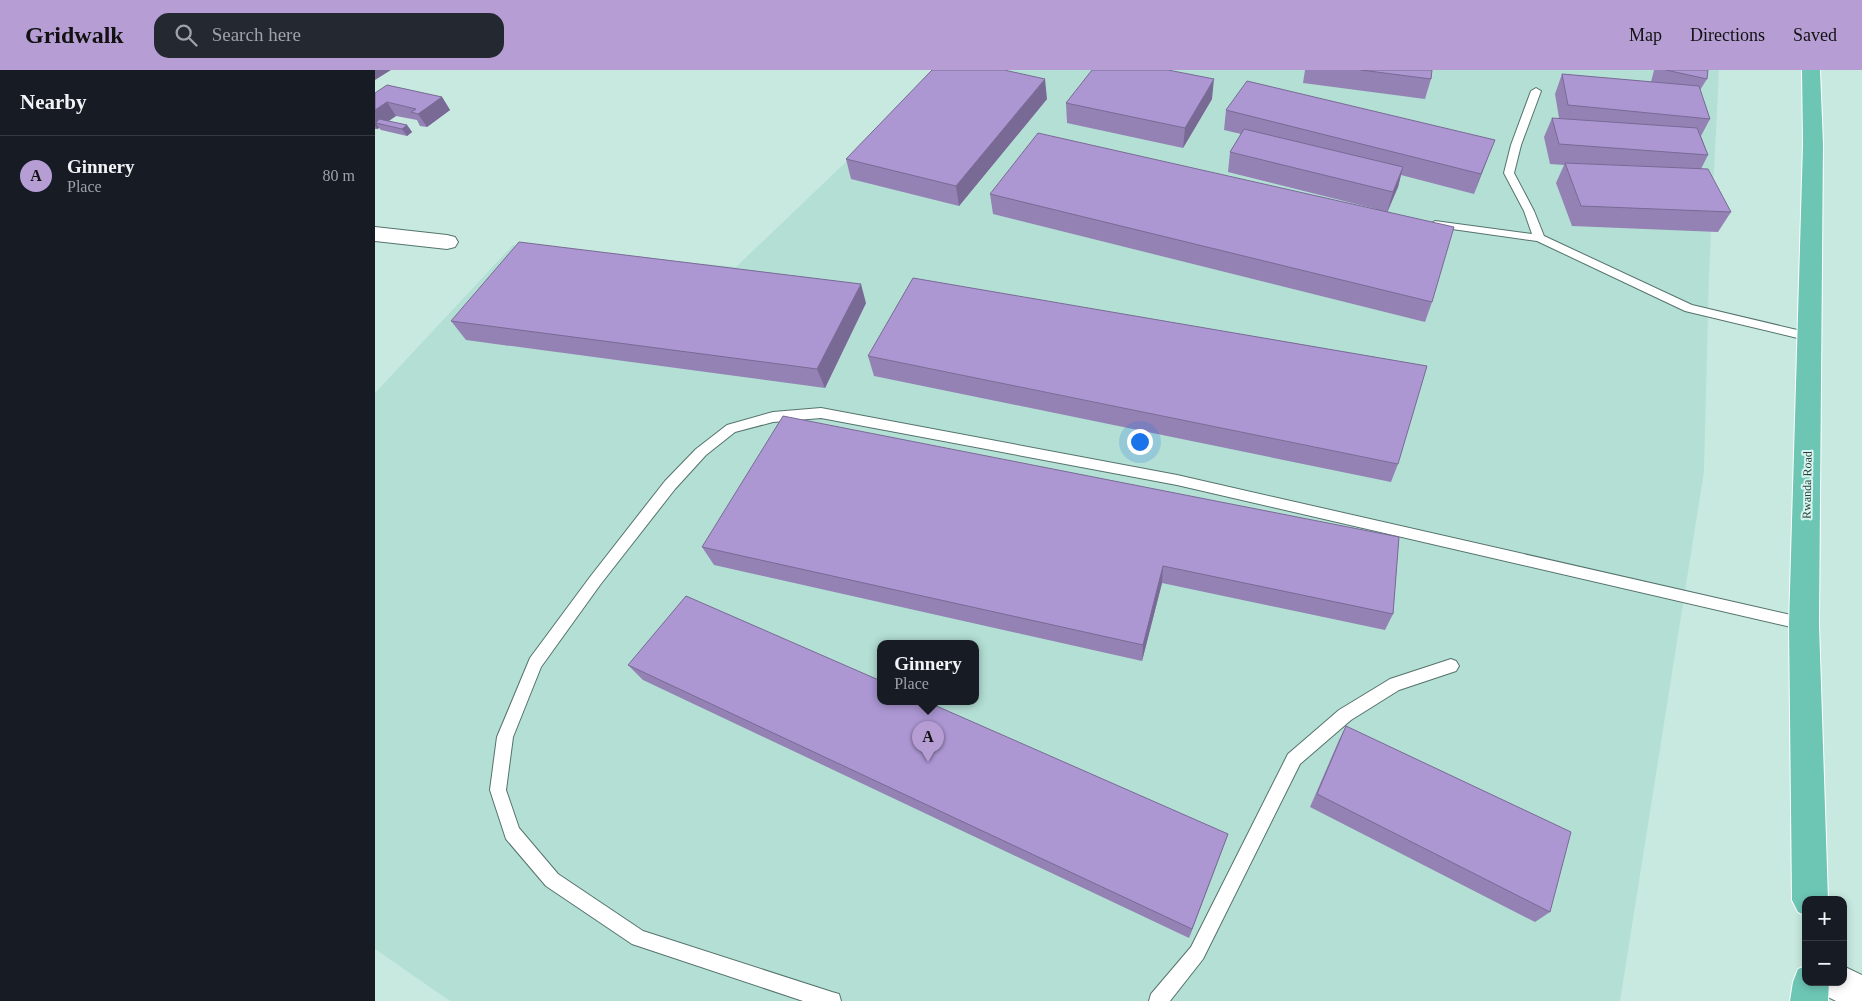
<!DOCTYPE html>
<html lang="en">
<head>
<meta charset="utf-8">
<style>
	:root { --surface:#171b24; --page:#242831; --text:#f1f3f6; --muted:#9ea1a6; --line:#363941; --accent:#b69ed5 }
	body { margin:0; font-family:Georgia,serif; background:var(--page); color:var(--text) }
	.controls { position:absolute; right:15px; bottom:15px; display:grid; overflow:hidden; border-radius:10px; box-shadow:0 2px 8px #0003 }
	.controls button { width:45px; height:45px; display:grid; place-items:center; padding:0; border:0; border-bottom:1px solid var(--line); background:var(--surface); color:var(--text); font:25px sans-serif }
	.you { position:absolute; left:764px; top:371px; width:18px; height:18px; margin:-12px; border:4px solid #fff; border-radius:50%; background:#1a73e8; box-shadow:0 0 0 8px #1a73e833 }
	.badge { display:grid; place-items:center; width:32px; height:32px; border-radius:50%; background:var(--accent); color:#111; font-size:16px; font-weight:700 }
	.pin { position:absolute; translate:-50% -41px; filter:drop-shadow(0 1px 2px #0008) }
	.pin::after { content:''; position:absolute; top:26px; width:18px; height:15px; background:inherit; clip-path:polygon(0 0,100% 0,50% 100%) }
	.popup { position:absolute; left:502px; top:570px; width:102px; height:65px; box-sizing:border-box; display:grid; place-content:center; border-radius:10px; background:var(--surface); filter:drop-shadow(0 1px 4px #0005); font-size:16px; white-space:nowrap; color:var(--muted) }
	.popup b { font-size:19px; color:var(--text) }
	.popup::after { content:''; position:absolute; left:50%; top:100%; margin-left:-10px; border:10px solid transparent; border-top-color:var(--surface) }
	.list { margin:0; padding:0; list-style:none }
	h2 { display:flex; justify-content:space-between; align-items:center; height:65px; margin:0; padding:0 20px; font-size:21px }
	h2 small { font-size:16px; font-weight:400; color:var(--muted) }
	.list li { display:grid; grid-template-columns:32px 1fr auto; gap:15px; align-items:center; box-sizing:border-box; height:80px; padding:0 20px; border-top:1px solid var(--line) }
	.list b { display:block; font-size:19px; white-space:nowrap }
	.list p { margin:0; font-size:16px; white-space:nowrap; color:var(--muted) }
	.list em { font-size:16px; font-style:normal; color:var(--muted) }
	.icon { flex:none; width:28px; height:28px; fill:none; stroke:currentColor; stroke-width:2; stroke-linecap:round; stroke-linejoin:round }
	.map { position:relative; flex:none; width:1487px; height:931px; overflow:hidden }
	header { display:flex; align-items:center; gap:30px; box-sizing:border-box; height:70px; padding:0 25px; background:var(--accent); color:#111 }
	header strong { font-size:24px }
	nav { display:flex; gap:28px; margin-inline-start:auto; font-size:18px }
	.search { width:350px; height:45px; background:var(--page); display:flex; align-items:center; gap:12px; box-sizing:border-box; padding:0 18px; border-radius:15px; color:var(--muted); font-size:19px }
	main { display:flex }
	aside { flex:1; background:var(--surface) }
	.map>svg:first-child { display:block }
</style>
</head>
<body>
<header>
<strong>Gridwalk</strong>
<div class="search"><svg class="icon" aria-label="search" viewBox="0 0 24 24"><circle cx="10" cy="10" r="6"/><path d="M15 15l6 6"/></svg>Search here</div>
<nav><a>Map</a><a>Directions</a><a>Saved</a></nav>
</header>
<main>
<aside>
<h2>Nearby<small></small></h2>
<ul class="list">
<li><span class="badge">A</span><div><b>Ginnery</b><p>Place</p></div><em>80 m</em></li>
</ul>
</aside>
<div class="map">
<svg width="1487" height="931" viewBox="0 0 1487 931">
	<rect width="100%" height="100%" fill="#c7e9e0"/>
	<path fill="#b4dfd5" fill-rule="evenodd" d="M567,0H1344L1334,202L1329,401L1245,931H75L0,879V323L138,175L361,197ZM506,573H600V631H506Z"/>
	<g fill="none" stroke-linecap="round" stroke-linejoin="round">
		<g stroke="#54736c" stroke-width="2">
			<path id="lane" d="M1161,18L1166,21L1146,75L1139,103L1159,141L1169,166L1317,235L1435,263L1441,267L1439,270L1435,271L1310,241L1162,171L1056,156L1055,154L1060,151L1157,164L1149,141L1129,103L1136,75L1156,21Z
				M446,338L802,405L1429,548L1434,549L1436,554L1434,559L1429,560L802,415L446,348L398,352L360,362L331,385L300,419L225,515L166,597L138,667L131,720L144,758L183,804L268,861L457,922L464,924L466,931H428L257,874L171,816L131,769L115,720L122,667L155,588L215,507L290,411L321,379L352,355L398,342Z
				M1076,589L1081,591L1084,596L1081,601L1024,620L976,650L925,694L828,889L795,931H774L776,924L816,877L913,684L964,640L1015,609Z"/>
		</g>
		<g stroke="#54736c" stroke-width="2">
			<path id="street" d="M0,157L72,165L80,167L83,172L80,177L72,179L0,171Z
				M1468,896L1487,905V931H1461L1449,925L1444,912H1468Z"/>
		</g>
		<g stroke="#fff" stroke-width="2">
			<path id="highway" d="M1427,0H1445L1448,74L1444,554L1453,830H1431V846L1423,842L1417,830L1414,554L1428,74Z
				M1431,896V912H1454L1453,931H1415L1418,912L1423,899Z"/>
		</g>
		<use href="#lane" fill="#fff" fill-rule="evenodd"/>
		<use href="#street" fill="#fff" fill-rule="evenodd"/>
		<use href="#highway" fill="#6dc6b4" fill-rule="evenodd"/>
	</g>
	<path fill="#9482b5" d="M930,0H1057L1056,9L1050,29L928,13Z
		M1279,0H1333L1332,9L1325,20L1335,49L1326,66L1333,85L1326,99L1356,142L1343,162L1197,156L1181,113L1189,95L1175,94L1169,67L1177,48H1184L1180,24L1187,4L1276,12Z
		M0,23L67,27L75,40L52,57L45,56L42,50L21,46L13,51L32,55L37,62L32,66L6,60L4,58L2,59H0Z
		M672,29L584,136L476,109L471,89Z
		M837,29L808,78L692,53L691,33Z
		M851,40L1112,90L1099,124L1026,105L1023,117L1013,141L1057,232L1050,252L618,144L615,124L1001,139L853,102L855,82L866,64L849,60Z
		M491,233L450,318L91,270L76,251Z
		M493,286L1023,394L1016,412L499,306Z
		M1024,467L1018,544L1010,560L787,513L767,591L339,495L327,477Z
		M253,595L853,764L814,868L268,610Z
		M971,656L1175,842L1160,852L935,737L964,670Z"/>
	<path fill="#786a94" d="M0,0H16L0,10Z
		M670,9L672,29L584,136L581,116Z
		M839,9L837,29L808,78L810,58Z
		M67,27L75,40L52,57L43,44Z
		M12,32L21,46L8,55L1,53L4,58L2,59L0,56V40Z
		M32,55L37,62L32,66L27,59Z
		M1120,70L1112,90L1099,124L1106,104Z
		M1028,97L1023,117L1012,142L1018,122Z
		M486,214L491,233L450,318L442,299Z
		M788,496L787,513L767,591L768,575Z
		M853,764L849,775L814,868L817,859Z"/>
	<path fill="#ac97d3" stroke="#786a94" d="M557,0H629L670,9L581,116L471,89Z
		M717,0H793L839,9L810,58L691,33Z
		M986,0H1057L1056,9Z
		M1291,0H1333L1332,9Z
		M1187,4L1324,16L1335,49L1193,35Z
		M872,11L1120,70L1106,104L851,40Z
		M12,15L67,27L43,44L36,42L41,39L12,32L0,40V23Z
		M1177,48L1322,58L1333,85L1184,74Z
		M4,49L32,55L27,59L1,53Z
		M869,59L1028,97L1018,122L855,82Z
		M663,63L1079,157L1057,232L615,124Z
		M1190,93L1333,99L1356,142L1206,136Z
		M144,172L486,214L442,299L76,251Z
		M538,208L1052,296L1023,394L493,286Z
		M408,346L1024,467L1018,544L788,496L768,575L327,477Z
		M311,526L506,611V631H550L853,764L817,859L253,595Z
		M971,656L1196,762L1175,842L942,724Z"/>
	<g text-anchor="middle" stroke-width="4" stroke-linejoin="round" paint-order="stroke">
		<g font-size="12" fill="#2e3c39" stroke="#d4f6ee">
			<text transform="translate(1432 415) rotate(-89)" y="4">Rwanda Road</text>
		</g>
	</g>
</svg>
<div class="controls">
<button>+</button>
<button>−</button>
</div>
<div class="you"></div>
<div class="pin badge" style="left:553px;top:692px">A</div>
<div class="popup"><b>Ginnery</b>Place</div>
</div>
</main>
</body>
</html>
